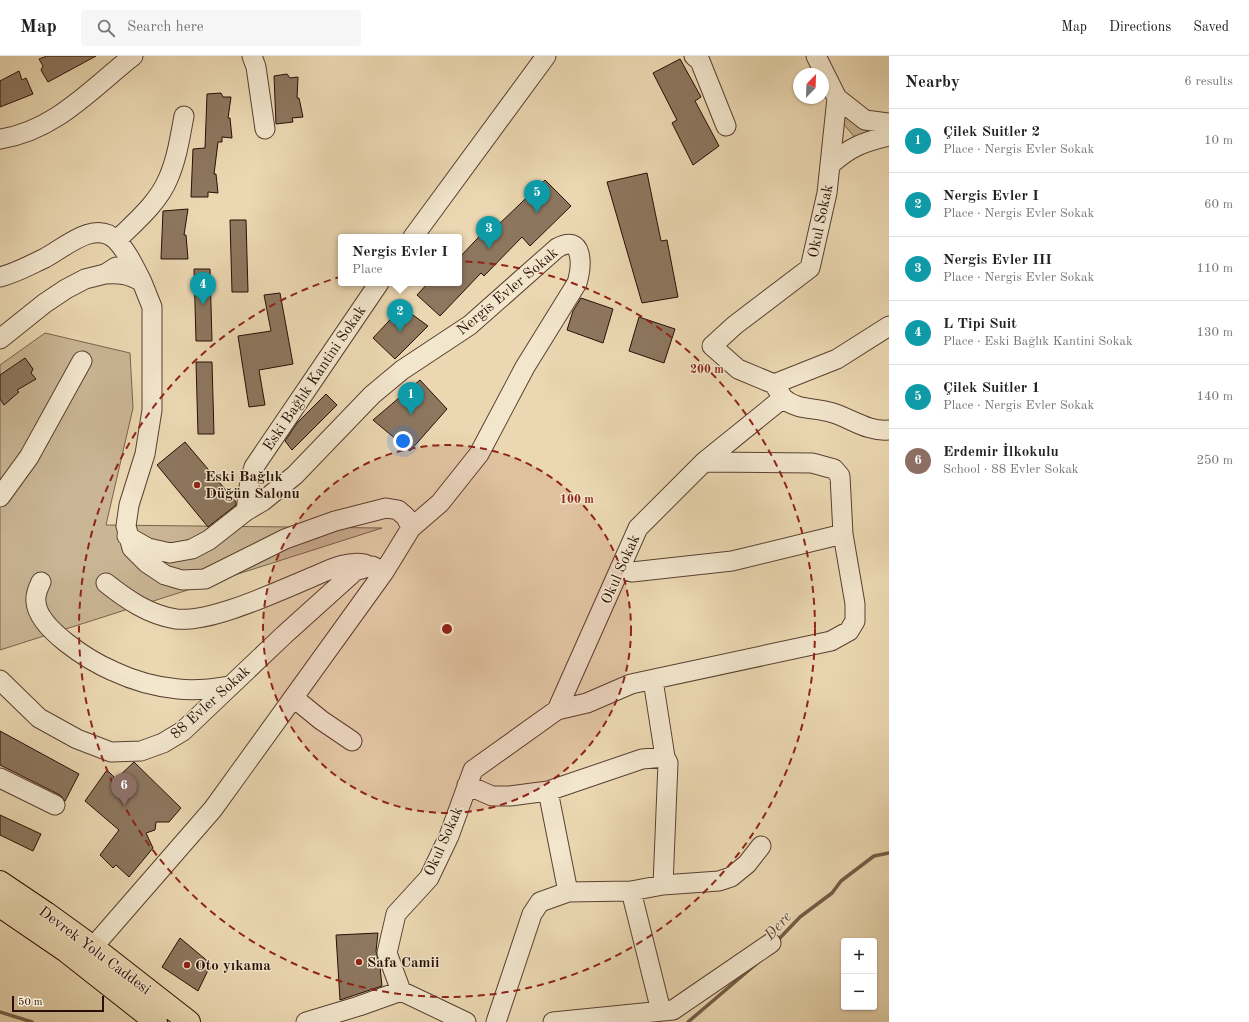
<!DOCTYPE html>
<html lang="en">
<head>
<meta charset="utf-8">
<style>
	:root { --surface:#fff; --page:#f6f6f6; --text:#222; --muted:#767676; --line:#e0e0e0; --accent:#0f766e }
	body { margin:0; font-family:"Old Standard TT",serif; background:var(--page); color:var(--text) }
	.controls { position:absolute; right:12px; bottom:12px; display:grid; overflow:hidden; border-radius:4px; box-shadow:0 1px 3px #0004 }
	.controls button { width:36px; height:36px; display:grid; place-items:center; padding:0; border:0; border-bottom:1px solid var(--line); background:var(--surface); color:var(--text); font:20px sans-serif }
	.compass { position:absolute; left:793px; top:12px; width:36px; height:36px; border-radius:50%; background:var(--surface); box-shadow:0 1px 3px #0004; rotate:23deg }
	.scale { position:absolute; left:12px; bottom:10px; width:92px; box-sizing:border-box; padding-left:4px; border:2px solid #280e05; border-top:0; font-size:11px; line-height:14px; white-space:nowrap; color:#280e05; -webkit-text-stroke:3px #f2e6cd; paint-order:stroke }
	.you { position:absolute; left:403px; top:385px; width:14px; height:14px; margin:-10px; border:3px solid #fff; border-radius:50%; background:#1a73e8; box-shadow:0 0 0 6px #1a73e833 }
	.badge { display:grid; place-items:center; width:26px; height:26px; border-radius:50%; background:var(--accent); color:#fff; font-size:13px; font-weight:700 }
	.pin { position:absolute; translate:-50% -33px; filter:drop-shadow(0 1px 2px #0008) }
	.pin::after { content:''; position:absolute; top:21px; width:14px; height:12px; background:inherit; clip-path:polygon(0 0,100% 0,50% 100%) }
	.popup { position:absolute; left:338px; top:178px; width:124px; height:52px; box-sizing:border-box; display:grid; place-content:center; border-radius:4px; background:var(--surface); filter:drop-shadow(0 1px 3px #0005); font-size:13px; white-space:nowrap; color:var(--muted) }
	.popup b { font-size:15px; color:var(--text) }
	.popup::after { content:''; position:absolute; left:50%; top:100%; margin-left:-8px; border:8px solid transparent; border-top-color:var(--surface) }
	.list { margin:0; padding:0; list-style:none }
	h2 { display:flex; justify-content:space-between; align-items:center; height:52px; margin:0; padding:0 16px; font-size:17px }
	h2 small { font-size:13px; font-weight:400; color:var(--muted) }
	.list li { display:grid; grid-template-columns:26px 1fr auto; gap:12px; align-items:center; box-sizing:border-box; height:64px; padding:0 16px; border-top:1px solid var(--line) }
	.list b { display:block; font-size:15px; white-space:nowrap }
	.list p { margin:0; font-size:13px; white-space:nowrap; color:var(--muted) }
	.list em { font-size:13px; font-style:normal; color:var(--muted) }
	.icon { flex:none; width:22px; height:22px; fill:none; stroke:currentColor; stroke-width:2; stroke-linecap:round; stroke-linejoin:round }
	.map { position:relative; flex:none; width:889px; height:966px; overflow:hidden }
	header { display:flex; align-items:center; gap:24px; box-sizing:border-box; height:56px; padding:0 20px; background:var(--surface); border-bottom:1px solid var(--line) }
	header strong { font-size:19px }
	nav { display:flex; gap:22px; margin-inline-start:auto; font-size:14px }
	.search { width:280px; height:36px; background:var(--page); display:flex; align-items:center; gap:10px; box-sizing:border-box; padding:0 14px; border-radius:4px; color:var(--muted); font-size:15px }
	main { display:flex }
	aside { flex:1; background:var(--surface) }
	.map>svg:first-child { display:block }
</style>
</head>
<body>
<header>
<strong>Map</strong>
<div class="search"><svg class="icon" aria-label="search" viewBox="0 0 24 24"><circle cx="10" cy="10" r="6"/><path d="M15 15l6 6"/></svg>Search here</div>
<nav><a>Map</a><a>Directions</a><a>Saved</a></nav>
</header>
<main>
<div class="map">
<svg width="889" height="966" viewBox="0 0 889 966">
	<rect width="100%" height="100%" fill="#ebd8b2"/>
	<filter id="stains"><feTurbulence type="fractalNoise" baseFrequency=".005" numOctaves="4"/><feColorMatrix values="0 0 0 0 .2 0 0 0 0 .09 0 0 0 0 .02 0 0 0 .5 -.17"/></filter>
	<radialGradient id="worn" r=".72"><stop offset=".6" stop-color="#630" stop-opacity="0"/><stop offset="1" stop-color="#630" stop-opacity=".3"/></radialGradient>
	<path fill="#cab695" stroke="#79624d" d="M841,56L882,72L857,84L841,65Z
		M45,277L130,297L133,352L106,469L382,472L0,594V309Z"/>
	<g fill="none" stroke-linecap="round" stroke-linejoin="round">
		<path stroke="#755e49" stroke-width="3.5" d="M777,885L800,861L832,837L841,825L870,803L874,800L889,797
			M0,956L32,966
			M688,966L763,902"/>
	</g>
	<path fill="#8d775f" stroke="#280e05" d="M47,0H96L48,26L41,14L43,10L39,3Z
		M680,3L701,41L695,45L719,90L693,109L672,67L677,64L653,17Z
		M19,15L22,24L26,22L33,38L0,51V25Z
		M287,18L290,22L298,21L297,42H299L303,61L292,62L293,66L276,68L274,20Z
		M221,37L223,41H231L228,62H230L232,82L222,81V86H218L214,118H216L218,137L208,136V141H191L193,93L205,92L207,38Z
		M647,117L661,185L667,184L678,241L642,247L607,126Z
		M545,124L571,150L530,190L522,181L484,220L481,217L440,260L417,239L428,227H459V202L491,168L496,171Z
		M188,153L184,179H186L188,203H161L163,155Z
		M230,164H246L248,236H232Z
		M194,213H210L212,285H196Z
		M280,237L293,308L259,314L265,349L249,351L238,280L271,275L264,239Z
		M581,242L613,253L603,287L567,274L573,255Z
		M402,251L428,270L395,303L373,282Z
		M639,261L675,273L664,307L629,295Z
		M25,302L33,313L31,317L36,323L17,334L19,336L4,349L0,343V319Z
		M196,306H212L214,378H198Z
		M420,324L447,353L410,395L373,364Z
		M326,338L337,349L292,394L285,385L297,367Z
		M185,386L236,446V449L208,471L157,409Z
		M0,675L79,718L65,745L60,739L0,709Z
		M134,706L181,752L169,766H156L155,774L146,777L153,792L129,821L116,809L113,812L100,799L119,774L85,745L107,714L116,723Z
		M0,759L41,778L33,795L0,779Z
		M378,877L376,895L380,911L382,930L340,944L336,879Z
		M180,882L211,908L198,935L162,911Z"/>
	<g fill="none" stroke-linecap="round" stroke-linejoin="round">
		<g stroke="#594030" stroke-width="21">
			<path id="minor" d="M252,0L256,11L265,73
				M694,0L700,5L726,70
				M816,0L837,42L865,64L889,67
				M0,83C55,75 92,32 133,0
				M830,109C850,91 863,86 889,80
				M413,181L546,0
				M117,184C135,166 158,147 168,123C177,103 180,81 184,60
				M105,218C120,217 129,218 142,226L152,251V354L145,398L129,449L126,470L132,492L147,507L165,519L182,524L205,523L285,483L335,465L386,452L398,454L406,461L411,472
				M0,221C16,217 30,209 45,202C64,192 95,163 116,184C127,195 135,212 142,226
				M0,283L45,247L66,233L85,223L105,218L116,211
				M774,328L837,303L889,270
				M783,342C797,355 816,351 833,357C852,363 868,376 889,374
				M0,441L29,401L82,305
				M246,455L250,424L254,411L379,227
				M620,512L632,516L732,505L843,478
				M41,526C38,532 35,539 36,546C38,573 90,605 113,615C132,624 157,631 178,633C195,635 212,633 229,630
				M106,527C126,543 149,559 176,563C211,567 276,536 310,522C327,515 346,504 365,508
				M0,624L39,662L77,683L111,696L141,695L163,687L183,675L284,579L355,515L372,510L384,516
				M653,624L665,701L668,707L663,829
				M294,642L321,664L352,685
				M557,654L587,647L631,628L831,585L849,575L855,565V548L843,478L840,420L834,413L812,407L704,406
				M0,722L55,749
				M467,729L492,740H510L548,735L642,703L665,701
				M548,735L568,836
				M631,835L661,955
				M93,891L213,753L384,516L411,472L440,447L479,398L525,311L577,227C582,210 584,177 557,192L470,269L402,314L372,339L295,419L263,445L246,455L209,484L192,493L170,497L148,492L127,480
				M401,935L466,966
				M306,966L359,950L401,935L387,897L396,858L429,822L449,780L473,714L557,654L638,472L704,406L783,342L774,328L738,313L712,290L735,269L810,212L827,137L837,42
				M496,966L532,858L540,846L568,836L631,835L663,829L719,825L731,821L747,808L761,790
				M553,966L673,954L771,887"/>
		</g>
		<g stroke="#280e05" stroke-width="24">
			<path id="highway" d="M0,826L46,857L93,891L189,966
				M0,850L66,895L156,966"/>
		</g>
		<use href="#minor" stroke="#f2e6cd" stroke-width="19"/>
		<use href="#highway" stroke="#ebd8b2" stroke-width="22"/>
	</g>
	<circle cx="447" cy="573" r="184" fill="#8f2418" fill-opacity=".12"/>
	<g fill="none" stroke="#8f2418" stroke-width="2" stroke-dasharray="7 5">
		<circle cx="447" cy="573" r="184"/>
		<circle cx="447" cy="573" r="368"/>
	</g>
	<g fill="#8f2418" stroke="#f2e6cd" stroke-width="1.5">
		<circle cx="197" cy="429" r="4"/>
		<circle cx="359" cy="906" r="4"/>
		<circle cx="187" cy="909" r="4"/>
	</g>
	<g text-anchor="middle" stroke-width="3" stroke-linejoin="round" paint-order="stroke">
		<g font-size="15" fill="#280e05" stroke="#f2e6cd">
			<text transform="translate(820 165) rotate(-78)" y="5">Okul Sokak</text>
			<text transform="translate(507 235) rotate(-40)" y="5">Nergis Evler Sokak</text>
			<text transform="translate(314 322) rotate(-56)" y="5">Eski Bağlık Kantini Sokak</text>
			<text transform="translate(620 513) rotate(-66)" y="5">Okul Sokak</text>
			<text transform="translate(210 646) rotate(-42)" y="5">88 Evler Sokak</text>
			<text transform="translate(443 785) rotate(-66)" y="5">Okul Sokak</text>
			<text transform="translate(95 894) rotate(37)" y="5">Devrek Yolu Caddesi</text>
		</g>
		<g font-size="15" font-weight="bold" fill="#280e05" stroke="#f2e6cd" text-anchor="start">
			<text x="205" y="425">Eski Bağlık<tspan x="205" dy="17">Düğün Salonu</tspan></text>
			<text x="367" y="911">Safa Camii</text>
			<text x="195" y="914">Oto yıkama</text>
		</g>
		<g font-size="16" font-style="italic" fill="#624a38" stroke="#f2e6cd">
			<text transform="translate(777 869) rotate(-48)" y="6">Dere</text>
		</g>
	</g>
	<circle cx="447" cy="573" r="6" fill="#8f2418" stroke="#f2e6cd" stroke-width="2"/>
	<g font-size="12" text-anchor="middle" font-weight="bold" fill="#8f2418" stroke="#f2e6cd" stroke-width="3" stroke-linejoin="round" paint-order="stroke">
		<text x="707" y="317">200 m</text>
		<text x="577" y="447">100 m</text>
	</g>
	<rect width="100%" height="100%" filter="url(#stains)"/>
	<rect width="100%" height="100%" fill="url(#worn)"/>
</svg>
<div class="controls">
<button>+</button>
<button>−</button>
</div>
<svg class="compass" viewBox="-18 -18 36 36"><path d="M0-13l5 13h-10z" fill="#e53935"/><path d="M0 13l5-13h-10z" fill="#767676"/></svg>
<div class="scale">50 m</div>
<div class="you"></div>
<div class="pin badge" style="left:411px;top:359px;background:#0f9aa8">1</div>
<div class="pin badge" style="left:400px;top:276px;background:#0f9aa8">2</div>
<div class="popup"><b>Nergis Evler I</b>Place</div>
<div class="pin badge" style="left:489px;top:193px;background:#0f9aa8">3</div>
<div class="pin badge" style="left:203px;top:249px;background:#0f9aa8">4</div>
<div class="pin badge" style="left:537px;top:157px;background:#0f9aa8">5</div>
<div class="pin badge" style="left:124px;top:750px;background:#8d6e63">6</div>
</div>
<aside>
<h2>Nearby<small>6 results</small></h2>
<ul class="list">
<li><span class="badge" style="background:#0f9aa8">1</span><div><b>Çilek Suitler 2</b><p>Place · Nergis Evler Sokak</p></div><em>10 m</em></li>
<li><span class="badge" style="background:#0f9aa8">2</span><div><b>Nergis Evler I</b><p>Place · Nergis Evler Sokak</p></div><em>60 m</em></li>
<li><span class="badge" style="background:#0f9aa8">3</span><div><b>Nergis Evler III</b><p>Place · Nergis Evler Sokak</p></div><em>110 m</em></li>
<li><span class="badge" style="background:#0f9aa8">4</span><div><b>L Tipi Suit</b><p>Place · Eski Bağlık Kantini Sokak</p></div><em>130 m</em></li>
<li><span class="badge" style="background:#0f9aa8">5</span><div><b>Çilek Suitler 1</b><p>Place · Nergis Evler Sokak</p></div><em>140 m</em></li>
<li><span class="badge" style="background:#8d6e63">6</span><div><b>Erdemir İlkokulu</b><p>School · 88 Evler Sokak</p></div><em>250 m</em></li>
</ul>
</aside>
</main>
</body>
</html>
